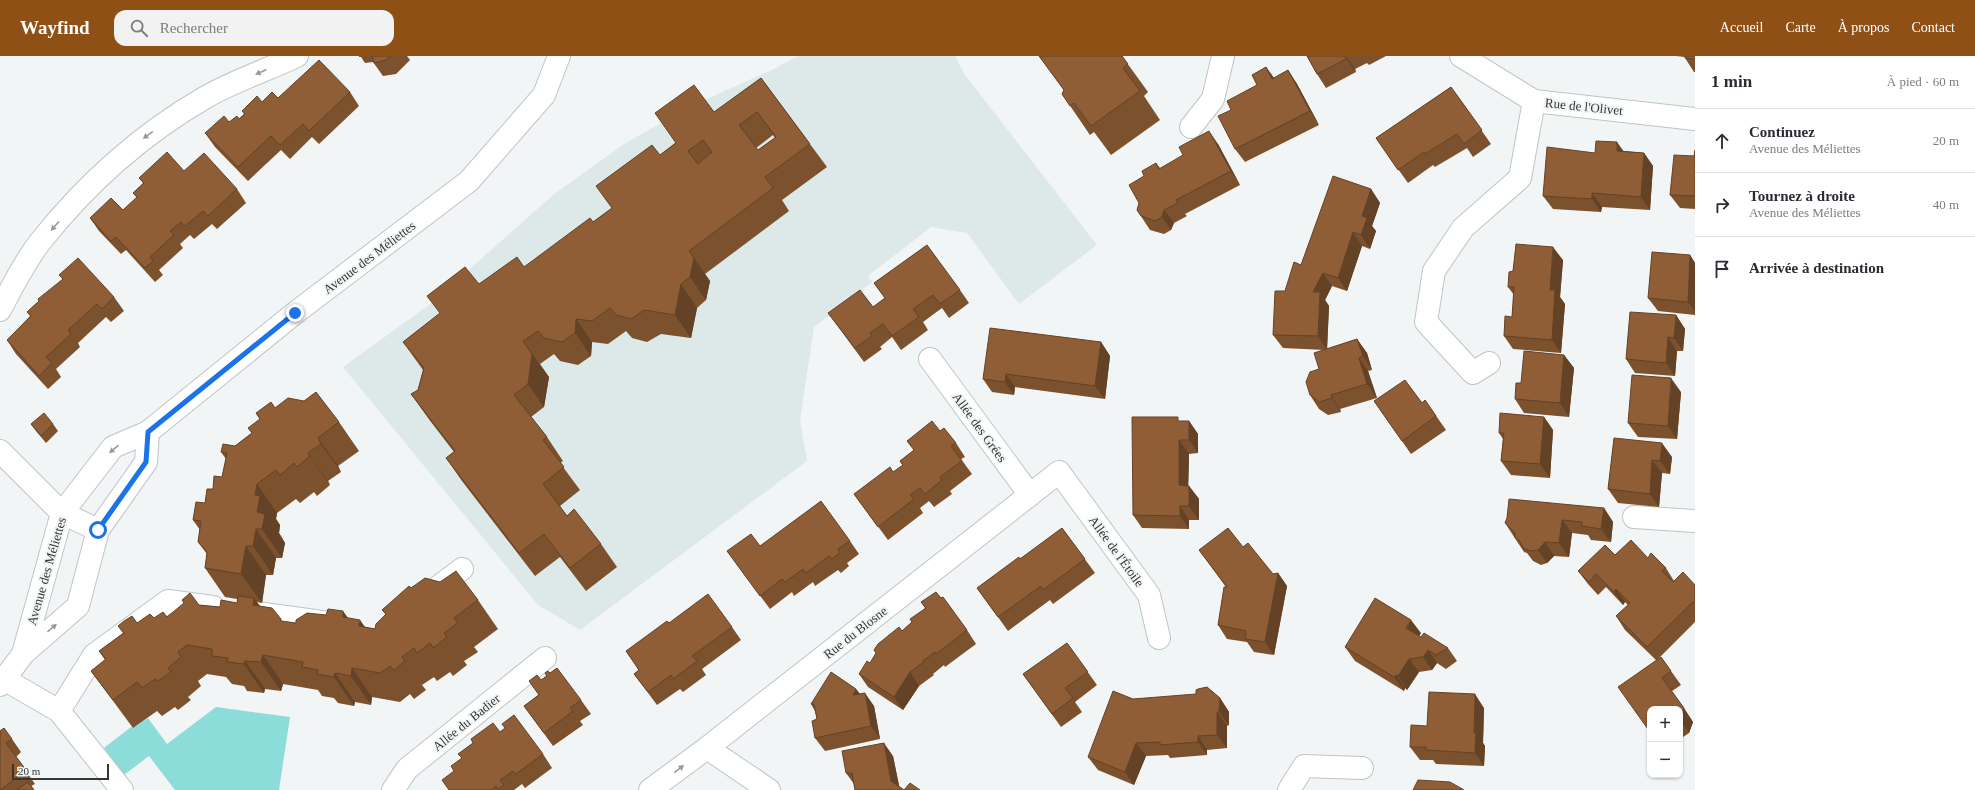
<!DOCTYPE html>
<html lang="fr">
<head>
<meta charset="utf-8">
<style>
	:root { --surface:#fff; --page:#f2f2f3; --text:#2b2b33; --muted:#7c7c81; --line:#e1e1e2; --accent:#8f5016 }
	body { margin:0; font-family:"Times New Roman",serif; background:var(--page); color:var(--text) }
	.controls { position:absolute; right:12px; bottom:12px; display:grid; overflow:hidden; border-radius:8px; box-shadow:0 1px 3px #0004 }
	.controls button { width:36px; height:36px; display:grid; place-items:center; padding:0; border:0; border-bottom:1px solid var(--line); background:var(--surface); color:var(--text); font:20px sans-serif }
	.scale { position:absolute; left:12px; bottom:10px; width:97px; box-sizing:border-box; padding-left:4px; border:2px solid #353636; border-top:0; font-size:11px; line-height:14px; white-space:nowrap; color:#353636; -webkit-text-stroke:3px #f1f5f5; paint-order:stroke }
	.stop { position:absolute; width:12px; height:12px; margin:-9px; border:3px solid #1a73e8; border-radius:50%; background:#fff }
	.stop.end { background:#1a73e8; border-color:#fff; box-shadow:0 1px 4px #0008 }
	.list { margin:0; padding:0; list-style:none }
	h2 { display:flex; justify-content:space-between; align-items:center; height:52px; margin:0; padding:0 16px; font-size:17px }
	h2 small { font-size:13px; font-weight:400; color:var(--muted) }
	.list li { display:grid; grid-template-columns:26px 1fr auto; gap:12px; align-items:center; box-sizing:border-box; height:64px; padding:0 16px; border-top:1px solid var(--line) }
	.list b { display:block; font-size:15px; white-space:nowrap }
	.list p { margin:0; font-size:13px; white-space:nowrap; color:var(--muted) }
	.list em { font-size:13px; font-style:normal; color:var(--muted) }
	.icon { flex:none; width:22px; height:22px; fill:none; stroke:currentColor; stroke-width:2; stroke-linecap:round; stroke-linejoin:round }
	.map { position:relative; flex:none; width:1695px; height:734px; overflow:hidden }
	header { display:flex; align-items:center; gap:24px; box-sizing:border-box; height:56px; padding:0 20px; background:var(--accent); color:#fff }
	header strong { font-size:19px }
	nav { display:flex; gap:22px; margin-inline-start:auto; font-size:14px }
	.search { width:280px; height:36px; background:var(--page); display:flex; align-items:center; gap:10px; box-sizing:border-box; padding:0 14px; border-radius:12px; color:var(--muted); font-size:15px }
	main { display:flex }
	aside { flex:1; background:var(--surface) }
	.map>svg:first-child { display:block }
</style>
</head>
<body>
<header>
<strong>Wayfind</strong>
<div class="search"><svg class="icon" aria-label="search" viewBox="0 0 24 24"><circle cx="10" cy="10" r="6"/><path d="M15 15l6 6"/></svg>Rechercher</div>
<nav><a>Accueil</a><a>Carte</a><a>À propos</a><a>Contact</a></nav>
</header>
<main>
<div class="map">
<svg width="1695" height="734" viewBox="0 0 1695 734">
	<rect width="100%" height="100%" fill="#f1f5f5"/>
	<path fill="#dde9e8" d="M798,0H955L965,19L1097,189L1019,248L967,177L931,171L868,220L872,226L814,271L800,364L807,405L580,574L538,549L343,311L429,249L553,139L624,88L689,51L774,13Z"/>
	<path fill="#8cdcd9" d="M216,651L290,661L279,734H175L149,700L124,719L104,692L131,671L133,672L148,662L167,688Z"/>
	<g fill="none" stroke-linecap="round" stroke-linejoin="round">
		<g stroke="#c1c4c4" stroke-width="24">
			<path id="minor" d="M1461,0L1534,45L1695,63
				M1191,71L1213,43L1223,0
				M0,254C12,231 24,207 40,186C86,128 142,78 206,41C234,25 267,14 297,0
				M930,303L1030,439
				M1489,307L1473,317L1426,266L1434,215L1463,172L1520,122L1534,45
				M0,395L62,457L98,474
				M1634,461L1695,465
				M434,534L462,513
				M249,556L330,567
				M4,623L59,655L122,734
				M59,655L94,599L168,545L213,551
				M707,692L769,734
				M393,734L407,713L545,602
				M650,734L707,692L1059,416L1149,539L1159,582
				M1289,734L1304,710L1362,712"/>
		</g>
		<g stroke="#c1c4c4" stroke-width="24">
			<path id="tertiary" d="M23,598L62,457L113,391L148,376L295,257L469,125L544,39L559,0
				M0,629L23,598L78,550L98,474L146,406L148,376"/>
		</g>
		<use href="#minor" stroke="#fff" stroke-width="22"/>
		<use href="#tertiary" stroke="#fff" stroke-width="22"/>
	</g>
	<path fill="#7b512e" fill-rule="evenodd" d="M359,0H407L410,4L396,18L383,20L373,6L365,7L361,1H359Z
		M1039,0H1122L1148,36L1144,40L1160,64L1111,99L1094,76L1090,79L1062,38L1064,34Z
		M1307,0H1386L1369,9L1367,7L1355,13L1356,16L1326,32L1317,18Z
		M1676,0H1695V16H1694L1685,2V1Z
		M1266,11L1274,22L1288,14L1297,28L1319,69L1245,106L1235,93L1231,54L1257,29Z
		M761,22L810,88L827,111L782,144L789,155L705,218L710,225L706,244L697,252L691,282L661,278L647,286L632,282L626,275L608,288L592,286L591,300L578,309L560,305L554,298L540,308L549,321L544,351L531,361L547,381L563,405L560,407L580,434L560,450L567,460L601,488L617,511L586,535L560,501L535,520L462,425L446,402L454,396L428,362L411,338L418,334L423,314L403,286L479,228L524,211L593,166L612,152L660,99L714,56ZM773,79L775,82L758,94L756,92Z
		M1451,31L1491,88L1473,101L1467,92L1435,111L1433,109L1408,127L1376,82Z
		M350,36L359,50L319,88L312,81L290,103L281,94L248,125L215,91L205,77L229,66L239,63L244,58L242,55L262,46L278,42Z
		M1218,88L1240,129L1185,158L1187,160L1174,167L1171,174L1164,178L1150,174L1137,154L1156,107L1160,112Z
		M1695,94V153L1680,152L1670,139L1694,100Z
		M1624,95L1644,97L1653,110L1650,154L1602,151L1601,156L1553,153L1543,140L1595,97Z
		M184,115L237,133L246,147L217,173L212,168L194,183L190,179L180,188L183,192L159,214L163,219L155,226L126,194L121,198L99,175L90,162L123,154L137,142L133,137L143,127L139,122Z
		M1371,133L1380,147L1372,170L1376,175L1370,193L1362,190L1347,235L1332,230L1325,244L1329,250L1327,293L1357,283L1367,297L1372,314L1368,315L1377,342L1340,353L1341,356L1328,359L1319,353L1310,339L1319,313L1325,294L1283,292L1273,279L1285,235Z
		M1690,199L1695,207V259L1658,255L1648,242Z
		M1563,204L1560,241L1565,248L1561,297L1513,293L1504,280L1512,261L1514,239L1508,231Z
		M59,219L114,241L124,255L111,266L106,261L78,287L80,291L56,313L61,321L48,333L16,298L7,284L30,260L27,256L63,223Z
		M874,227L960,234L969,247L949,262L942,252L923,266L928,274L901,294L892,281L880,291L882,293L864,306L828,257L873,251L885,242Z
		M1676,259L1685,273L1683,295H1677L1675,320L1635,317L1626,303Z
		M1101,286L1110,300L1105,343L1015,331L1014,339L992,336L983,323Z
		M1564,299L1574,312L1569,361L1524,357L1515,343L1521,327Z
		M1681,336L1677,383L1638,381L1628,367Z
		M1425,344L1446,374L1411,398L1374,345L1422,347Z
		M275,352L339,366L359,395L338,410L341,416L328,425L330,429L317,440L314,436L300,447L296,443L277,457L276,463L280,469L279,477L285,487L282,502H276L273,519H266L262,547L257,546L260,550L283,566L296,567L348,562L365,571L375,573L386,559L382,554L411,532L478,544L498,573L474,591L478,596L464,605L467,609L453,620L450,616L437,625L434,621L422,629L426,634L414,643L410,638L400,646L372,641L371,649L355,646L354,650L338,647L334,642L322,640L318,634L283,628L281,635L265,633L264,637L247,635L244,630L232,628L226,621L207,618L198,625L201,630L188,641L191,644L178,654L175,651L162,660L157,655L133,672L91,615L105,604L99,595L123,577L118,570L137,567L154,562L167,561L199,549L220,551L237,547V543L225,541L205,512L207,498L198,486L200,474L193,464L205,447L213,433L222,421L226,403L221,396L235,390L252,377L260,363L256,357Z
		M1544,361L1553,374L1550,422L1511,419L1501,405L1503,383L1499,377Z
		M1180,365H1189L1198,378V397L1189,398L1188,430H1189L1199,443V464H1189V473L1142,472L1133,459Z
		M31,368H53L58,375L46,387L36,375Z
		M940,375L956,387L965,401L961,403L972,418L950,435L952,438L934,451L929,445L920,452L923,457L888,484L854,438L893,416L903,410L900,405Z
		M1614,382L1672,401L1670,418L1662,417L1659,451L1618,447L1608,433Z
		M1604,452L1613,466L1611,486L1591,484L1588,479L1572,477L1569,501L1554,500L1547,507L1541,509L1533,505L1527,497L1524,496L1505,467Z
		M1062,472L1095,517L1053,548L1050,544L1008,575L977,532L1020,503Z
		M850,485L859,498L847,507L849,510L841,517L838,514L815,530L813,526L794,540L792,536L770,553L727,495L760,490Z
		M1243,491L1273,518L1278,517L1287,530L1274,599L1254,596L1247,586L1227,583L1218,569L1226,531L1199,494Z
		M1615,499L1648,502L1666,512L1674,525L1695,529V566L1657,604L1661,601L1681,629L1672,635L1693,666L1689,677L1680,683V653H1650L1656,604L1625,574L1616,560L1628,549L1625,546L1623,549L1606,531L1598,539L1588,528L1578,515Z
		M941,542L967,574L976,588L945,611L944,609L933,618L934,619L919,630L903,654L868,631L859,618L902,575L912,566L925,552L921,546Z
		M669,567L732,571L741,584L702,613L706,619L683,636L680,633L657,649L634,618L639,614L626,595Z
		M1421,577L1419,580L1421,581L1448,592L1457,605L1446,613L1437,607L1432,614L1419,616L1407,634L1405,632L1404,635L1355,605L1345,591Z
		M1067,587L1097,629L1075,646L1082,656L1061,671L1023,618Z
		M550,617L581,644L591,658L580,665L583,669L553,690L524,650L538,639L541,624Z
		M856,633L860,638L874,650L880,683L825,695L815,682L817,663L815,655L811,648Z
		M1220,642L1229,656V669L1227,670V692L1207,694V699L1170,702L1168,699L1146,700L1134,729L1098,714L1088,701L1133,643Z
		M1484,652L1483,687L1485,690L1484,710L1436,708L1433,704H1420L1410,691L1427,670Z
		M0,675L12,683L21,696L16,701L35,728L31,730L34,734H0Z
		M500,676L543,698L552,712L525,732L522,728L514,734H449L454,715L462,702L458,698Z
		M893,700L899,730L904,734H920H855L854,728L846,717Z"/>
	<path fill="#644226" d="M1345,0L1355,13L1356,16L1346,3Z
		M1266,11L1276,25L1272,23Z
		M1288,14L1297,28L1319,69L1310,55Z
		M1209,75L1218,88L1240,129L1231,115Z
		M1617,86L1627,100L1617,95Z
		M1644,97L1653,110L1650,154L1641,141Z
		M1371,133L1380,147L1372,170L1376,175L1370,193L1361,179L1362,160Z
		M1592,137L1602,151L1601,156L1592,143Z
		M1164,154L1174,167L1171,174L1162,161Z
		M1353,176L1362,190L1347,235L1338,222Z
		M1553,191L1563,204L1560,241L1565,248L1561,297L1552,284L1550,234Z
		M1690,199L1695,207V255L1688,246Z
		M694,202L710,225L706,244L690,221Z
		M1323,217L1332,230L1325,244L1329,250L1327,294L1318,280L1313,236Z
		M681,228L697,252L691,282L675,259Z
		M1676,259L1685,273L1683,295L1674,282Z
		M576,263L592,286L591,300L575,277Z
		M1668,281L1677,295L1675,320L1666,307Z
		M1357,283L1367,297L1372,314L1363,300Z
		M1101,286L1110,300L1105,343L1095,330Z
		M532,298L549,321L544,351L528,328Z
		M1564,299L1574,312L1569,361L1560,347Z
		M1359,302L1368,315L1377,342L1367,328Z
		M1006,318L1015,331L1014,339L1005,326Z
		M1671,322L1681,336L1677,383L1668,370Z
		M1331,339L1340,353L1341,356L1332,342Z
		M1544,361L1553,374L1550,422L1540,408Z
		M1189,365L1198,378V397L1189,384Z
		M318,382L338,410L341,416L321,388Z
		M1179,384L1189,398L1188,443L1179,429Z
		M1662,387L1672,401L1670,418L1660,405Z
		M308,397L328,425L330,429L310,400Z
		M1652,404L1662,417L1659,451L1650,438Z
		M257,428L277,457L276,463L280,469L279,477L285,487L282,502L262,473L257,456L255,439Z
		M1189,430L1199,443V464L1189,450Z
		M1180,450L1189,464V473L1180,460Z
		M1604,452L1613,466L1611,486L1601,473Z
		M1562,464L1572,477L1569,501L1559,487Z
		M256,473L276,502L273,519L253,490Z
		M1545,486L1554,500L1547,507L1538,494Z
		M246,490L266,519L262,547L241,518Z
		M1278,517L1287,530L1274,599L1265,586Z
		M1616,533L1625,546L1623,549L1614,536Z
		M254,542L274,571L253,549Z
		M343,555L363,583L343,561Z
		M360,564L380,592L359,570Z
		M1411,564L1421,577L1416,585L1406,572Z
		M1428,594L1437,607L1432,614L1423,601Z
		M263,599L283,628L281,635L261,606Z
		M1409,603L1419,616L1407,634L1398,620Z
		M245,605L265,633L264,637L244,608Z
		M352,612L372,641L371,649L351,620Z
		M910,616L919,630L903,654L894,641Z
		M335,617L355,646L354,650L334,621Z
		M1396,619L1405,632L1404,635L1394,621Z
		M856,633L866,646L853,639Z
		M865,637L874,650L880,683L871,670Z
		M1475,638L1484,652L1483,687L1485,690L1484,710L1475,697L1474,677Z
		M1220,642L1229,656V669L1219,656Z
		M1684,652L1693,666L1689,677L1680,663Z
		M1217,656L1227,670V692L1217,679Z
		M1198,680L1207,694V699L1198,686Z
		M884,687L893,700L900,734L891,725Z
		M1136,687L1146,700L1134,729L1125,716Z"/>
	<path fill="#8f5e36" stroke="#644226" fill-rule="evenodd" d="M372,0H391L386,4L374,7Z
		M1039,0H1122L1128,8L1123,12L1140,35L1091,70L1074,47L1070,50L1062,38L1064,34Z
		M1307,0H1345L1346,3L1317,18Z
		M1685,0H1695V3L1685,2Z
		M319,4L350,36L309,75L303,68L280,89L271,80L238,111L205,77L224,60L229,66L237,60L239,63L245,58L242,55L257,40L262,46L272,36L278,42Z
		M1266,11L1272,23L1288,14L1310,55L1235,93L1218,60L1231,54L1227,45L1257,29L1252,19Z
		M761,22L810,88L765,121L773,132L689,195L694,202L690,221L681,228L675,259L644,254L631,263L616,259L610,252L592,265L576,263L575,277L562,286L544,282L538,275L523,285L532,298L528,328L514,339L547,381L543,384L564,411L543,428L567,460L574,453L601,488L570,512L544,478L519,497L446,402L455,395L411,338L418,334L424,312L403,286L440,257L427,240L465,211L479,228L517,201L524,211L590,162L593,166L612,152L596,130L652,89L660,99L676,87L655,57L694,29L714,56ZM757,56L776,81L758,94L739,69ZM703,84L712,96L698,108L688,95Z
		M1451,31L1482,74L1464,88L1457,78L1425,98L1424,96L1398,114L1376,82Z
		M1209,75L1231,115L1176,144L1178,147L1164,154L1162,161L1155,165L1141,160L1137,154L1139,147L1129,129L1144,120L1142,115L1156,107L1159,113L1183,99L1179,91Z
		M1596,85L1617,86V95L1644,97L1641,141L1592,137V143L1543,140L1547,91L1595,97Z
		M1695,94V140L1670,139L1674,99L1694,100Z
		M167,96L184,115L204,97L237,133L208,160L203,155L185,170L181,166L170,175L174,179L150,201L153,205L145,212L116,181L111,185L90,162L111,142L123,154L137,141L133,137L144,127L139,122Z
		M1333,120L1371,133L1362,160L1367,162L1361,179L1353,176L1338,222L1323,217L1313,236H1320L1318,280L1273,279L1275,235H1285L1294,206L1301,209Z
		M1516,188L1553,191L1550,234H1555L1552,284L1504,280L1505,260L1512,261L1514,231H1508L1509,216L1513,215Z
		M927,189L960,234L940,248L933,239L913,253L919,261L892,280L883,268L870,277L872,280L855,292L828,257L860,234L873,251L885,242L874,227Z
		M1652,196L1690,199L1688,246L1648,242Z
		M78,202L114,241L102,253L97,248L68,274L71,278L46,301L52,307L39,320L7,284L31,260L27,256L39,245L38,243L63,223L59,219Z
		M1630,256L1676,259L1674,282L1668,281L1666,307L1626,303Z
		M990,272L1101,286L1095,330L1006,318L1005,326L983,323Z
		M1357,283L1363,300L1359,302L1367,328L1331,339L1332,342L1319,346L1310,339L1306,326L1310,316L1319,313L1314,297Z
		M1524,295L1564,299L1560,347L1515,343L1516,327H1521Z
		M1632,319L1671,322L1668,370L1628,367Z
		M1405,324L1422,347L1425,344L1436,360L1402,385L1374,345Z
		M316,336L339,366L318,382L321,388L308,397L310,400L297,411L294,407L280,419L276,414L257,428L255,439L260,440L257,456L265,458L262,473H256L253,490H246L241,518L205,512L207,496L198,486L201,465L193,464L196,446L205,447L207,433H213L214,420L222,421L227,397L221,396L223,388L235,390L252,377L248,372L260,363L256,357L271,346L275,352L288,342L304,345Z
		M44,357L53,368L41,380L31,368Z
		M1500,357L1544,361L1540,408L1501,405L1504,377H1499Z
		M1132,361H1178V365H1189V384H1179V429L1189,430V450H1180V460L1133,459Z
		M932,365L940,375L944,372L956,387L951,390L962,405L940,421L942,424L925,438L920,432L910,439L914,443L878,471L854,438L890,411L893,416L903,409L900,405L914,394L907,385Z
		M1614,382L1662,387L1660,405L1652,404L1650,438L1608,433Z
		M1509,443L1604,452L1601,473L1582,470V466L1562,464L1559,487L1545,486L1538,494L1531,495L1523,492L1519,484L1515,482V477L1505,467L1507,462Z
		M821,445L850,485L838,493L840,497L831,503L829,500L806,517L803,513L785,526L782,523L760,540L727,495L751,478L760,490Z
		M1062,472L1085,503L1043,534L1041,530L998,561L977,532L1019,501L1020,503Z
		M1228,472L1243,491L1248,487L1273,518L1278,517L1265,586L1245,583L1246,575L1218,569L1224,531H1227L1199,494Z
		M1631,484L1648,502L1651,497L1666,512L1662,515L1673,526L1683,516L1695,529V544L1647,591L1616,560L1630,547L1616,533L1614,536L1596,518L1589,526L1578,515L1605,489L1615,499Z
		M456,515L478,544L454,562L458,567L444,577L447,581L433,592L430,587L417,597L414,592L402,601L405,605L394,614L390,610L380,617L352,612L351,620L335,617L334,621L317,618L318,614L302,611L303,606L263,599L261,606L245,605L244,608L227,606L228,602L212,600V593L187,589L178,596L181,601L168,612L171,616L158,625L155,623L142,632L137,626L113,644L91,615L106,603L99,595L124,577L118,570L124,565L132,560L137,567L150,558L154,562L163,556L167,561L184,547L182,544L190,537L199,549L220,551L221,544L237,547L238,540L254,542L253,549L272,552L281,563V565L296,567V564L307,557L326,559L328,553L343,555V561L360,564L359,570L375,573L376,568L386,558L382,554L409,530L411,532L425,522L440,526Z
		M936,536L941,542L943,541L967,574L936,598L935,596L923,605L924,606L910,616L894,641L859,618L867,605L870,607L876,597L874,594L878,588L899,571L902,575L912,566L910,563L926,552L921,546Z
		M708,538L732,571L692,600L697,605L673,623L671,619L648,636L634,618L639,614L626,595L667,565L669,567Z
		M1375,542L1411,564L1406,572L1421,581L1424,577L1448,592L1436,599L1428,594L1423,601L1409,603L1398,620L1396,619L1394,621L1345,591Z
		M1067,587L1088,616L1065,632L1073,642L1052,658L1023,618Z
		M1661,601L1671,615L1662,622L1684,652L1680,663V653H1650V676L1618,631Z
		M557,612L581,644L570,652L573,655L544,677L524,650L539,639L529,625L537,619L541,624L547,620L545,617L548,615L550,617Z
		M831,616L856,633L853,639L865,637L871,670L815,682L812,665L817,663L814,648H811Z
		M1207,631L1220,642L1219,656H1217V679L1198,680V686L1160,689V686L1136,687L1125,716L1088,701L1113,635L1133,643L1196,638V634L1198,633Z
		M1429,636L1475,638L1474,677H1476L1475,697L1426,694V691H1410L1411,669L1427,670Z
		M514,659L543,698L516,718L513,715L500,724L504,729L498,733L496,730L491,734H449L442,724L454,715L451,710L462,702L458,698L473,687L471,683L493,667L500,676L505,672L502,668Z
		M4,672L12,683L6,687L26,714L0,734V675Z
		M884,687L891,725L904,734L910,727L920,734H855L852,717H846L842,695Z
		M1418,724L1450,726L1464,734H1413Z
		M28,726L34,734H17Z"/>
	<defs><path id="oneway-solid" d="M-6-.8H1V-3.2L6.5 0L1 3.2V.8H-6Z"/></defs>
	<g fill="#9a9a9a">
		<use href="#oneway-solid" transform="translate(261 16) rotate(156)"/>
		<use href="#oneway-solid" transform="translate(148 79) rotate(144)"/>
		<use href="#oneway-solid" transform="translate(55 170) rotate(131)"/>
		<use href="#oneway-solid" transform="translate(114 393) rotate(140)"/>
		<use href="#oneway-solid" transform="translate(52 572) rotate(-40)"/>
		<use href="#oneway-solid" transform="translate(679 713) rotate(-37)"/>
	</g>
	<g fill="none" stroke-linecap="round" stroke-linejoin="round">
		<path stroke="#1a73e8" stroke-width="5" d="M98,474L146,406L148,376L295,257"/>
	</g>
	<g text-anchor="middle" stroke-width="4" stroke-linejoin="round" paint-order="stroke">
		<g font-size="13" fill="#353636" stroke="#f1f5f5">
			<text transform="translate(1584 50) rotate(6)" y="5">Rue de l'Olivet</text>
			<text transform="translate(369 201) rotate(-37)" y="5">Avenue des Méliettes</text>
			<text transform="translate(980 371) rotate(54)" y="5">Allée des Grées</text>
			<text transform="translate(1117 495) rotate(54)" y="5">Allée de l'Étoile</text>
			<text transform="translate(46 515) rotate(-74)" y="5">Avenue des Méliettes</text>
			<text transform="translate(855 576) rotate(-38)" y="5">Rue du Blosne</text>
			<text transform="translate(466 666) rotate(-39)" y="5">Allée du Badier</text>
		</g>
	</g>
</svg>
<div class="controls">
<button>+</button>
<button>−</button>
</div>
<div class="scale">20 m</div>
<div class="stop" style="left:98px;top:474px"></div>
<div class="stop end" style="left:295px;top:257px"></div>
</div>
<aside>
<h2>1 min<small>À pied · 60 m</small></h2>
<ul class="list">
<li><svg class="icon" aria-label="ahead" viewBox="0 0 24 24"><path d="M12 20V5M6 11l6-6 6 6"/></svg><div><b>Continuez</b><p>Avenue des Méliettes</p></div><em>20 m</em></li>
<li><svg class="icon" aria-label="right" viewBox="0 0 24 24"><path d="M7 20v-9h11M14 6l5 5-5 5"/></svg><div><b>Tournez à droite</b><p>Avenue des Méliettes</p></div><em>40 m</em></li>
<li><svg class="icon" aria-label="arrive" viewBox="0 0 24 24"><path d="M6 21V4h12l-3 4 3 4H6"/></svg><div><b>Arrivée à destination</b></div></li>
</ul>
</aside>
</main>
</body>
</html>
